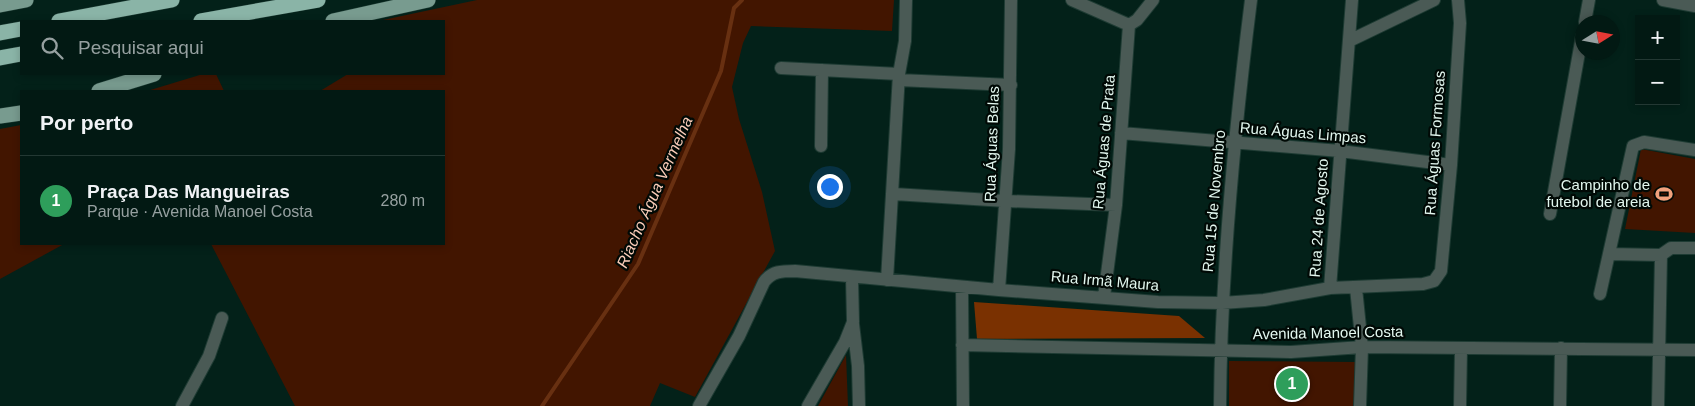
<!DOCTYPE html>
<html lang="pt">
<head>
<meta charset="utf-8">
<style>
	:root { --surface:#021913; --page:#0c221c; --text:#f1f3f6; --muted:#96a0a0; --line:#233833; --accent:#2563eb }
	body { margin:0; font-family:Helvetica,sans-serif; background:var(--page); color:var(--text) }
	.controls { position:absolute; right:15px; top:15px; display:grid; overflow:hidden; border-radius:0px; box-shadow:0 2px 8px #0003 }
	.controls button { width:45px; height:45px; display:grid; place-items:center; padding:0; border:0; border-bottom:1px solid var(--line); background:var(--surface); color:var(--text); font:25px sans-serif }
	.compass { position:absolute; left:1575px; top:15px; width:45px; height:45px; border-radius:50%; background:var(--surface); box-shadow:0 2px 8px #0003; rotate:79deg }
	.you { position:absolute; left:829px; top:186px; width:18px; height:18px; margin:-12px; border:4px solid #fff; border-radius:50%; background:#1a73e8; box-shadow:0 0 0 8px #1a73e833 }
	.badge { display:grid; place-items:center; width:32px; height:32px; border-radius:50%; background:var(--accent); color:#fff; font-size:16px; font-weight:700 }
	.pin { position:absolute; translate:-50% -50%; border:2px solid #fff; box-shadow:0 1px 5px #0006 }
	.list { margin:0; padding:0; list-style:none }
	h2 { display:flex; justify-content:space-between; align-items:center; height:65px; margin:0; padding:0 20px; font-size:21px }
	h2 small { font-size:16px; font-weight:400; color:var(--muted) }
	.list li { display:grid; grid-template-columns:32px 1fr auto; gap:15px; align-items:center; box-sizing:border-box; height:90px; padding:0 20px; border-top:1px solid var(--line) }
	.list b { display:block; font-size:19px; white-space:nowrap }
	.list p { margin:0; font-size:16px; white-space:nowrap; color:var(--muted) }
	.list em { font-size:16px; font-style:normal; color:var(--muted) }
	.icon { flex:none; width:28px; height:28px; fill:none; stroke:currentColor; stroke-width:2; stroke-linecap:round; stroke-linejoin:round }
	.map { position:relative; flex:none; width:1695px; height:406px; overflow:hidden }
	.search { position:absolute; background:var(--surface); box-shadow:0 2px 8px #0003; left:20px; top:20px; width:425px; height:55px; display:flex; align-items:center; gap:12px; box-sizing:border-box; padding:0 18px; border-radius:0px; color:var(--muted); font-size:19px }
	.panel { position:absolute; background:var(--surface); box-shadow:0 2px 8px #0003; left:20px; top:90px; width:425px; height:155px; border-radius:0px }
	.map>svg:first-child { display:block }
</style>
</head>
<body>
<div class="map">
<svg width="1695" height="406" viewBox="0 0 1695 406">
	<rect width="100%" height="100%" fill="#032119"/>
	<path fill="#421500" d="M477,0H894L892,31L751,26L743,43L732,87L739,119L762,192L775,251L695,397L660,383L650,406H295L211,244H444V91H320L348,74H444V21H378Z
		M203,74H216L224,91H147Z
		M21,125V244H64L0,279V129Z
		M1641,149L1695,159V233L1625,229Z
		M846,355L848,406H818Z
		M1229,361L1356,362V406H1229Z"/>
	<path fill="#7a3101" d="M974,302L1179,316L1205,338L977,339Z"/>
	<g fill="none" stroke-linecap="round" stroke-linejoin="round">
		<path stroke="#683011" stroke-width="4" d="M542,406L638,264L721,71L734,8L742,0"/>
		<g stroke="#1e3b33" stroke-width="14">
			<path id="minor" d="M1072,0L1129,25
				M1663,0L1695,6
				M1585,22L1589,0
				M1129,25L1137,20L1153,0
				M1349,41L1434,0
				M781,68L899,74
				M899,80L1011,85
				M1121,133L1340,151L1451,165
				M821,146L822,70
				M894,194L1006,201L1116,205
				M1550,214L1582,36
				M1609,254L1661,255L1671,248H1695
				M887,280L899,74L905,41L906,0
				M962,287L963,406
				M1330,288L1352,0
				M1356,288L1362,347L1360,406
				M999,290L1009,149L1011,0
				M1600,294L1633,146L1644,142L1695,150
				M1104,297L1116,205L1129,25
				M853,324L858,366L859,406
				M962,345L1291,352L1362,347L1695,350
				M182,406L209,356L222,318
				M699,406L739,336L764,282C772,271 782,271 795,271L999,290L1158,302L1222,303L1264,300L1330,288L1423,284L1434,281L1441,271L1451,165L1460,23L1458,0
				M808,406L845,342L853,322L852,278
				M1220,406C1221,270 1234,135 1251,0
				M1460,406L1461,349
				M1560,406L1561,348
				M1658,406L1661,255"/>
		</g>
		<g stroke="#1e3b33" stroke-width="16">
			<path id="major" d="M0,5L26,0
				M333,21L428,0
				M99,91L154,74
				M0,116L21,113"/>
		</g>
		<g stroke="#1e3b33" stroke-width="16">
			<path id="highway" d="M59,21L172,0
				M201,21L318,0
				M0,33L21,29
				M0,58L21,54"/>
		</g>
		<use href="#minor" stroke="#4a5a55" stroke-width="12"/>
		<use href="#major" stroke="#789b8f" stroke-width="15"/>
		<use href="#highway" stroke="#8ab4a7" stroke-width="15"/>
	</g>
	<defs>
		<g id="stadium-bare" transform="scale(1.35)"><path d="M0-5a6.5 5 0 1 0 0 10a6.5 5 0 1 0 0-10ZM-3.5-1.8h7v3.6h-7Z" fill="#f1a17c" stroke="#000905" stroke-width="2.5" paint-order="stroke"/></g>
	</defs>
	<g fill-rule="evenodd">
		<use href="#stadium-bare" x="1664" y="194"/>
	</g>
	<g text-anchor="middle" stroke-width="4.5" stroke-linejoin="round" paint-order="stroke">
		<g font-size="15" fill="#e2f7ef" stroke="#000905">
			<text transform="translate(1303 133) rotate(5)" y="5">Rua Águas Limpas</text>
			<text transform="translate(1104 142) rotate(-85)" y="5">Rua Águas de Prata</text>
			<text transform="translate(1435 143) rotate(-86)" y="5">Rua Águas Formosas</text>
			<text transform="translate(992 144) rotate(-88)" y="5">Rua Águas Belas</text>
			<text transform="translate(1214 201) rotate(-85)" y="5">Rua 15 de Novembro</text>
			<text transform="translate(1319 218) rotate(-86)" y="5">Rua 24 de Agosto</text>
			<text transform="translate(1105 281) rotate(5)" y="5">Rua Irmã Maura</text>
			<text transform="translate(1328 333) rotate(-1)" y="5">Avenida Manoel Costa</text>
		</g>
		<g font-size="15" fill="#e2f7ef" stroke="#000905" text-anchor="end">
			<text x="1650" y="190">Campinho de<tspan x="1650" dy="17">futebol de areia</tspan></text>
		</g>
		<g font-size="16" font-style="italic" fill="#facdb9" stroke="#000905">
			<text transform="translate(654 192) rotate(-66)" y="6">Riacho Água Vermelha</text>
		</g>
	</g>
</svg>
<div class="controls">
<button>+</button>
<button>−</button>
</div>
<svg class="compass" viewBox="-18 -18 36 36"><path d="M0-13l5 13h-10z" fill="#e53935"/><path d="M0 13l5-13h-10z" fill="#96a0a0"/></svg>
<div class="you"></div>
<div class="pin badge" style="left:1292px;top:384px;background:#2e9e5b">1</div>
<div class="search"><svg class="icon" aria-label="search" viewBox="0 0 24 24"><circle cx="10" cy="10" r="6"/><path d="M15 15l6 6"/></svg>Pesquisar aqui</div>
<section class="panel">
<h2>Por perto<small></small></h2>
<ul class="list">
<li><span class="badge" style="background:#2e9e5b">1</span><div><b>Praça Das Mangueiras</b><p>Parque · Avenida Manoel Costa</p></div><em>280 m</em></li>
</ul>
</section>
</div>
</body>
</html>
